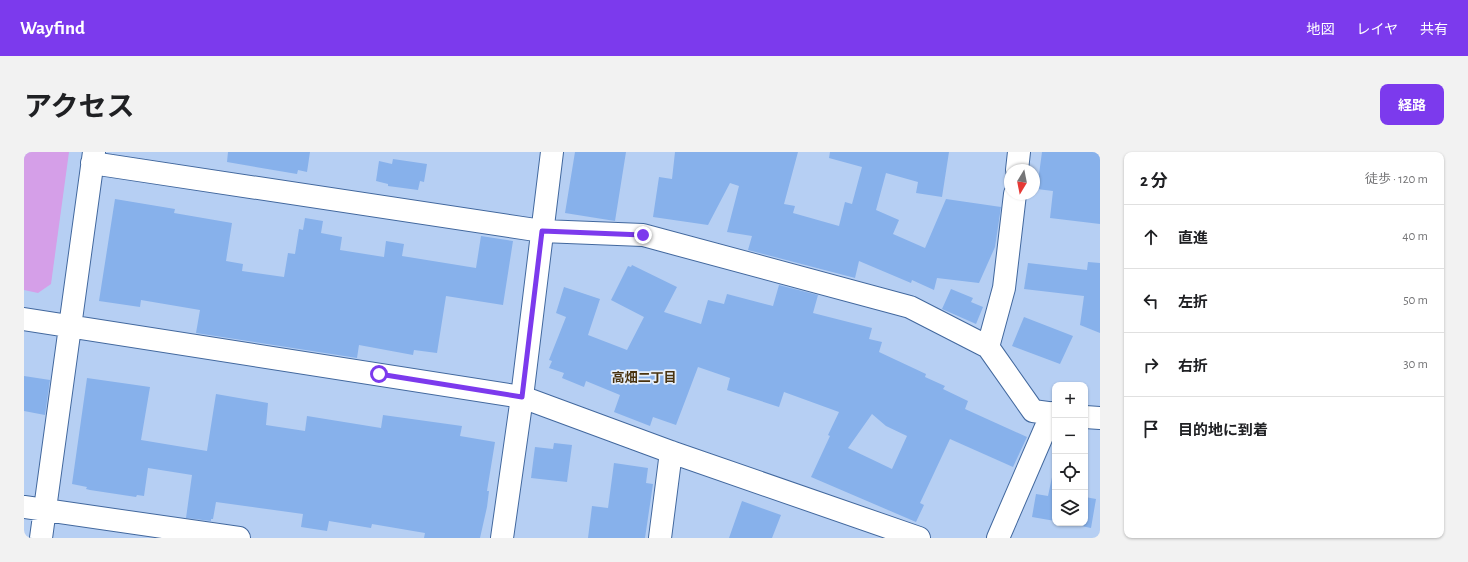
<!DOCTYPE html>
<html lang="ja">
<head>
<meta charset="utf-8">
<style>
	:root { --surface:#fff; --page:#f2f2f2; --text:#202124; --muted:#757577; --line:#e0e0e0; --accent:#7c3aed }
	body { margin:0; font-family:"Alegreya Sans","Noto Sans JP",sans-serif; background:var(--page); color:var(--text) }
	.controls { position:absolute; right:12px; bottom:12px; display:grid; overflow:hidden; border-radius:8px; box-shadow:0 1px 3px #0004 }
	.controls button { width:36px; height:36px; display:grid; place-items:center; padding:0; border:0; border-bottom:1px solid var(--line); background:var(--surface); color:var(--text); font:20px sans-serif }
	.compass { position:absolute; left:980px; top:12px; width:36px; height:36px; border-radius:50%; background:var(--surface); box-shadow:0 1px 3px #0004; rotate:190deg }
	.stop { position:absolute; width:12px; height:12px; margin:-9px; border:3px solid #7c3aed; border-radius:50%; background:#fff }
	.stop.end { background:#7c3aed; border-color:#fff; box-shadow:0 1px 4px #0008 }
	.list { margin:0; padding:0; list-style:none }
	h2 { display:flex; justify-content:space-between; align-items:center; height:52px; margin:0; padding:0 16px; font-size:17px }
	h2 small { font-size:13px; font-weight:400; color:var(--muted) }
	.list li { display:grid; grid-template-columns:26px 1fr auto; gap:12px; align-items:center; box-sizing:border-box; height:64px; padding:0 16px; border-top:1px solid var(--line) }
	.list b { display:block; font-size:15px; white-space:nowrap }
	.list em { font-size:13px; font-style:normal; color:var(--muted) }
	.icon { flex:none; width:22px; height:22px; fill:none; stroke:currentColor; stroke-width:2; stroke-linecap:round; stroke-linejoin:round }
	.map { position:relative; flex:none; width:1076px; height:386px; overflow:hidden; border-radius:8px }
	header { display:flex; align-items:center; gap:24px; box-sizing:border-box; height:56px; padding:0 20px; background:var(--accent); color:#fff }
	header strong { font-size:19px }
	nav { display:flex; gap:22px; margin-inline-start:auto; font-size:14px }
	.intro { display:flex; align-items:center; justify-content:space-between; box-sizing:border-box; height:96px; padding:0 24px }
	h1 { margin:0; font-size:28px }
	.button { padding:10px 18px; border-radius:8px; background:var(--accent); color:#fff; font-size:14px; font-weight:700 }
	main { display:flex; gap:24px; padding:0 24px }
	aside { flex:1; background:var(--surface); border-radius:8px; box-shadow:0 1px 3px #0004 }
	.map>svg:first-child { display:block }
</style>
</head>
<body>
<header>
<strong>Wayfind</strong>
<nav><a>地図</a><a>レイヤ</a><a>共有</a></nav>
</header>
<div class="intro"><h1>アクセス</h1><a class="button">経路</a></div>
<main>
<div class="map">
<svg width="1076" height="386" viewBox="0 0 1076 386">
	<rect width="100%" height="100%" fill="#b6cff3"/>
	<path fill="#d59fe8" d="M0,0H45L27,132L14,141L0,138Z"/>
	<path fill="#87b1eb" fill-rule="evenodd" d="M204,0H286L283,20L274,18L273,22L203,10Z
		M551,0H602L591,69L541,61Z
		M651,0H774L760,52L771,54L769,61L815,74L821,50L828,52L838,15L805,6L806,0H925L918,45L892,41L894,30L862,21L852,58L875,68L869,82L901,96L922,47L977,55L971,95L955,131L913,126L910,138L888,128L887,131L835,109L831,126L724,98L728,84L703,80L715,34L706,31L684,73L629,65L635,25L648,27Z
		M1018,0H1076V72L1026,66L1029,39L1013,37Z
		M369,7L403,12L400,30L396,29L394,38L364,34V32L352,29L355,9L368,12Z
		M91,47L151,57L150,61L208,71L202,109L219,112L218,119L260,125L264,101L271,102L275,77L279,78L281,66L299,69L297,81L318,85L316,98L360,105L362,89L380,92L378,104L452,116L457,84L489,89L479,153L422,144L413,201L390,198L389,203L335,193L333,206L172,181L176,158L117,148L116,155L75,149Z
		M1064,110L1076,111V181L1056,173L1060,144L1000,137L1004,111L1063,118Z
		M608,113L653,135L640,160L677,172L684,148L700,152L703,142L749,154L755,133L794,143L789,161L848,176L845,187L858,190L855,200L902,222L901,225L921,234L919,237L944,249L941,257L1003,285L989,315L926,287L896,351L900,353L892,370L787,325L806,284L804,283L815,260L760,240L755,255L703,238L706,226L674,215L652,273L629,265L626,274L590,260L596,243L562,229L560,235L538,226L540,221L525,216L528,209L525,208L542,165L532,161L540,135L576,147L564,183L603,198L620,165L587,148L604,114L607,115ZM848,262L862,274L883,284L868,317L824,296Z
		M927,137L949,146L947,150L959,155L952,172L918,157Z
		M1000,165L1049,184L1036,212L988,194Z
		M0,224L26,228L21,263L0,259Z
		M63,226L126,235L117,288L183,299L192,242L244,251L242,273L281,279L283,264L357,276L359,263L438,274L436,284L471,290L463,339H465L463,355L456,386H400L401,381L348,372L347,376L305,369L303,379L277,375L279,362L192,350L189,367H187V369L162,366L168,323L124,316L120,344L113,343L112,345L66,338L62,337L63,335L48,332Z
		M530,291L548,293L543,330L507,326L511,295L529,297Z
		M590,311L624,316L622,331L629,332L621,386H564L568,354L584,356Z
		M1031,311V369L1008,365L1012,342L1024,344Z
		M1061,345L1072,347L1067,376L1042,371H1061Z
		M718,349L757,363L748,386H705Z"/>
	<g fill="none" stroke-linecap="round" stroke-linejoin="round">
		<g stroke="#42689e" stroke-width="24">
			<path id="minor" d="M68,11L518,79L619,83L886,155L964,195L1009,259L1031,262
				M993,18L995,0
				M0,167L498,245L647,300L895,386
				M964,195L980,136L991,42
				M1061,265L1076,266
				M0,355L215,386
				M17,386L70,0
				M478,386L498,245L528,0
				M636,386L647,300
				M974,386L1028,261"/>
		</g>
		<use href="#minor" stroke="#fff" stroke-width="22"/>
	</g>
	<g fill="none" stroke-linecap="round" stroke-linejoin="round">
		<path stroke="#7c3aed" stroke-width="5" d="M355,222L498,245L518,79L619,83"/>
	</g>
	<g text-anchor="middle" stroke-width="3.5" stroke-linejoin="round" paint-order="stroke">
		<g font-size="13" font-weight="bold" fill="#49330f" stroke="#e6effb">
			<text x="620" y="230">高畑二丁目</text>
		</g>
	</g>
</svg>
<div class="controls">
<button>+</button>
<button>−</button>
<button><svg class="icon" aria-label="locate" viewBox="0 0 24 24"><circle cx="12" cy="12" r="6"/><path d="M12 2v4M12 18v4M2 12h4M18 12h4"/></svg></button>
<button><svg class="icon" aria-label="layers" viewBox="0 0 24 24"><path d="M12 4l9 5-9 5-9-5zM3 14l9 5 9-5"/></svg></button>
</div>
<svg class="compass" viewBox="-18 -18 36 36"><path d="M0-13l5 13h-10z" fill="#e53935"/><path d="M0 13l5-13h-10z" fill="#757577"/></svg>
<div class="stop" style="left:355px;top:222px"></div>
<div class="stop end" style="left:619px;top:83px"></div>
</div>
<aside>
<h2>2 分<small>徒歩 · 120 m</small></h2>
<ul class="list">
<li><svg class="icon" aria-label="ahead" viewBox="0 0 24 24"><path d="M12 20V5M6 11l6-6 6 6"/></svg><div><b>直進</b></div><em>40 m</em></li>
<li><svg class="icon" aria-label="left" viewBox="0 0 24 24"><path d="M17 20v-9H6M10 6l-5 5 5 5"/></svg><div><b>左折</b></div><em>50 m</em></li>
<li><svg class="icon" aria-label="right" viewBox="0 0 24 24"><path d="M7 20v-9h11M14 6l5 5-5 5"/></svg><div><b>右折</b></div><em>30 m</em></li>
<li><svg class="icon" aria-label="arrive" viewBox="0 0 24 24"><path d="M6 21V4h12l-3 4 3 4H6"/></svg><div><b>目的地に到着</b></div></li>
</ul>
</aside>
</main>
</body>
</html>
